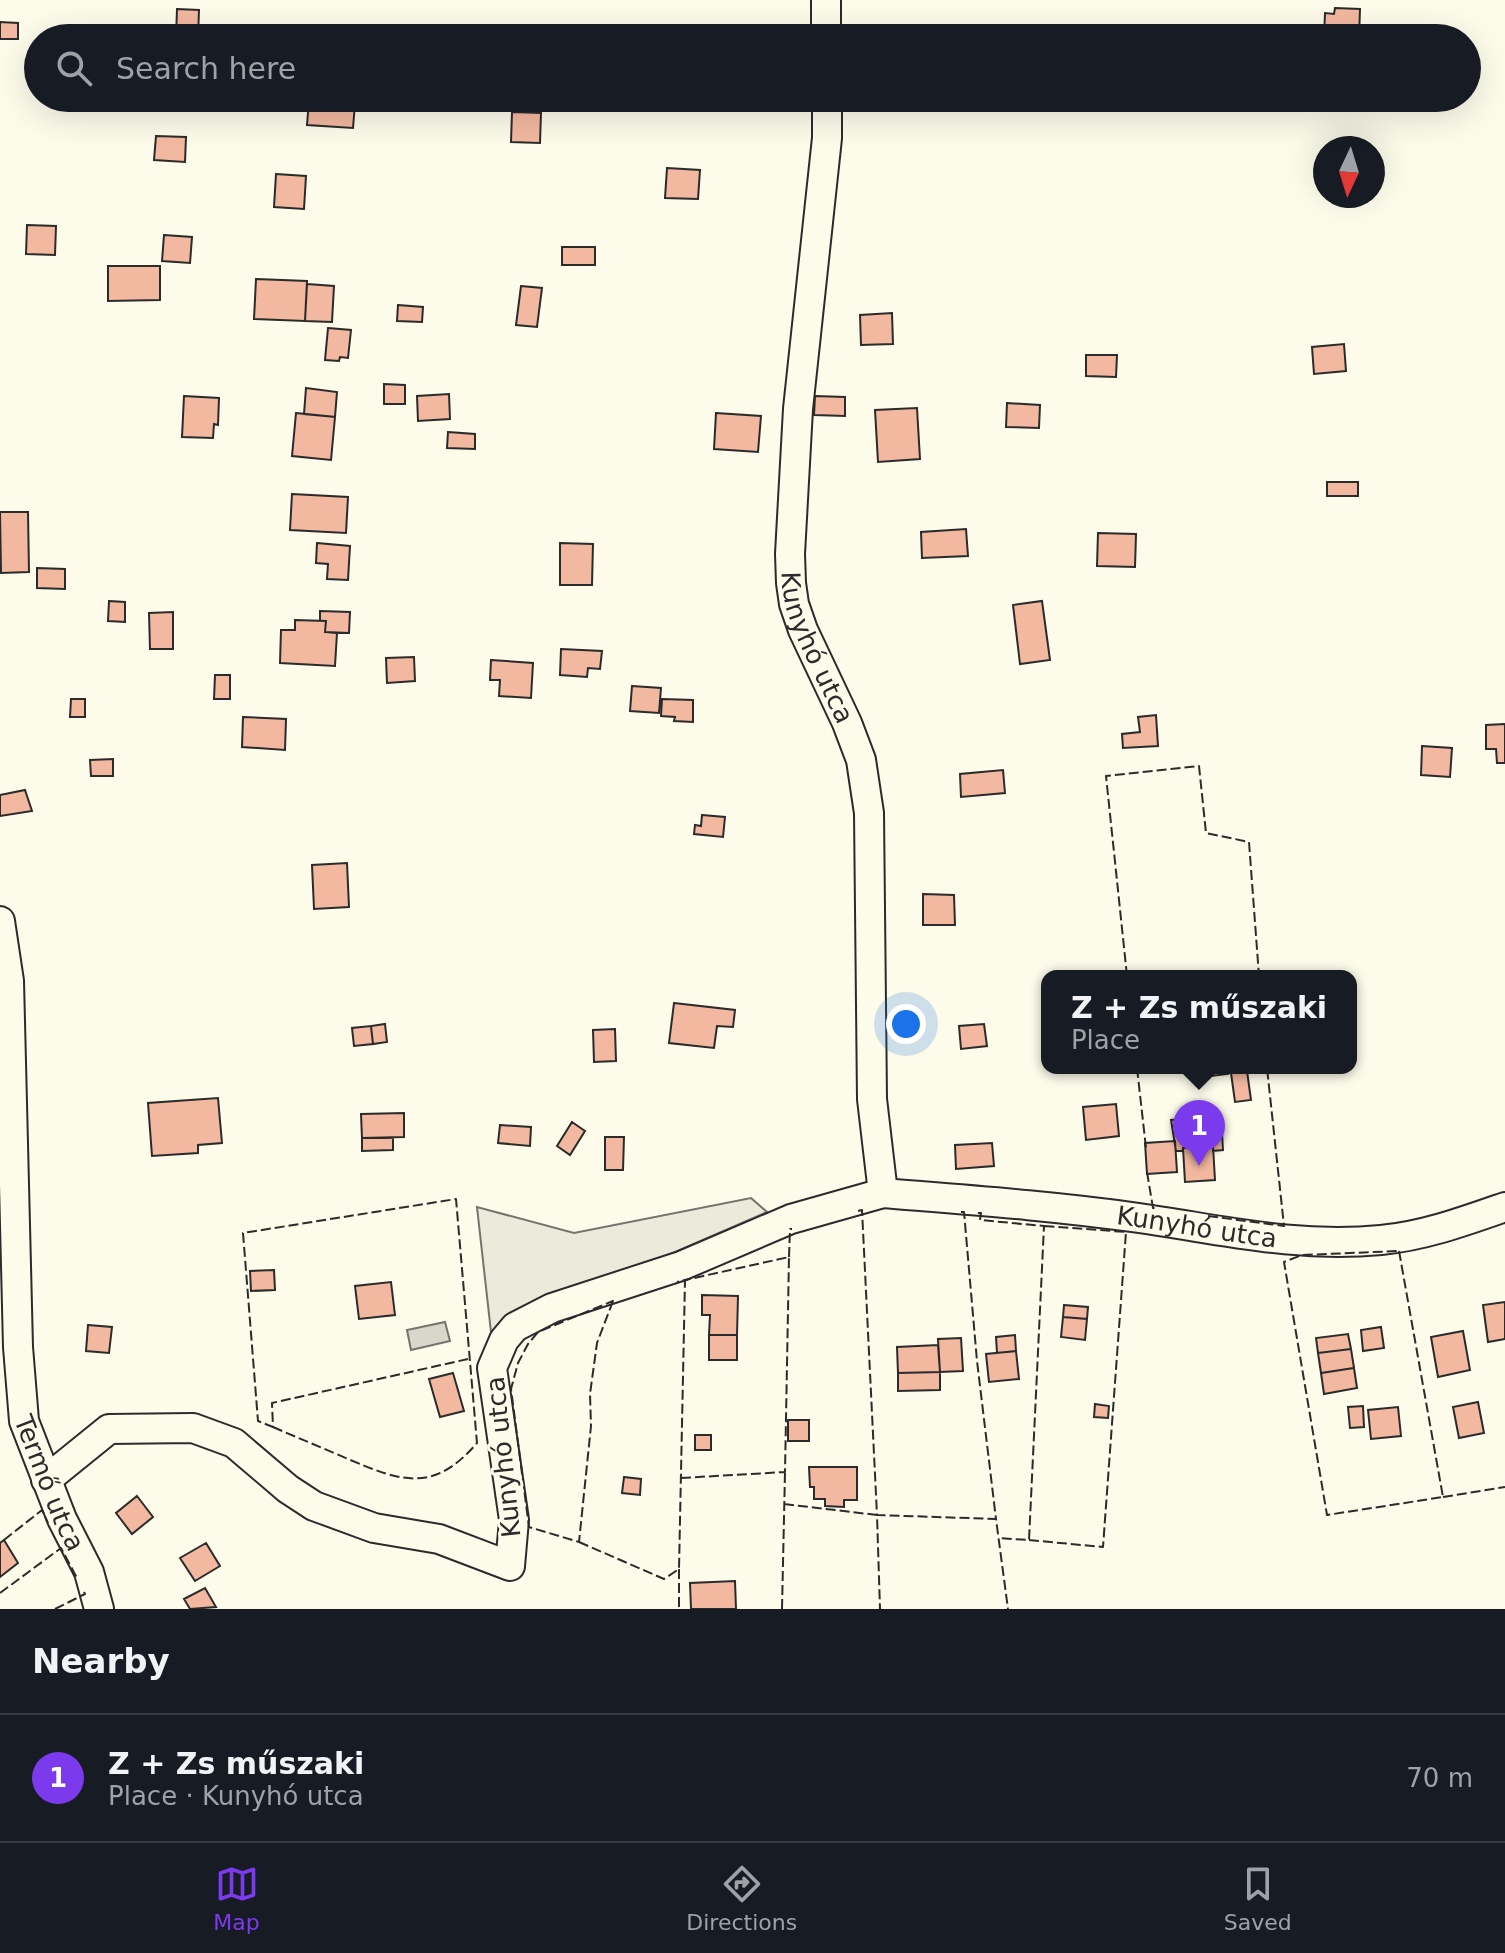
<!DOCTYPE html>
<html lang="en">
<head>
<meta charset="utf-8">
<style>
	:root { --surface:#171b24; --page:#20242c; --text:#f1f3f6; --muted:#9ea1a6; --line:#363941; --accent:#7c3aed }
	body { margin:0; font-family:"DejaVu Sans",sans-serif; background:var(--page); color:var(--text) }
	.compass { position:absolute; left:1313px; top:136px; width:72px; height:72px; border-radius:50%; background:var(--surface); box-shadow:0 8px 32px #0002; rotate:184deg }
	.you { position:absolute; left:906px; top:1024px; width:28px; height:28px; margin:-20px; border:6px solid #fff; border-radius:50%; background:#1a73e8; box-shadow:0 0 0 12px #1a73e833 }
	.badge { display:grid; place-items:center; width:52px; height:52px; border-radius:50%; background:var(--accent); color:#fff; font-size:26px; font-weight:700 }
	.pin { position:absolute; translate:-50% -66px; filter:drop-shadow(0 2px 4px #0008) }
	.pin::after { content:''; position:absolute; top:42px; width:28px; height:24px; background:inherit; clip-path:polygon(0 0,100% 0,50% 100%) }
	.popup { position:absolute; left:1041px; top:970px; width:316px; height:104px; box-sizing:border-box; display:grid; place-content:center; border-radius:16px; background:var(--surface); filter:drop-shadow(0 2px 6px #0005); font-size:26px; white-space:nowrap; color:var(--muted) }
	.popup b { font-size:30px; color:var(--text) }
	.popup::after { content:''; position:absolute; left:50%; top:100%; margin-left:-16px; border:16px solid transparent; border-top-color:var(--surface) }
	.list { margin:0; padding:0; list-style:none }
	h2 { display:flex; justify-content:space-between; align-items:center; height:104px; margin:0; padding:0 32px; font-size:34px }
	h2 small { font-size:26px; font-weight:400; color:var(--muted) }
	.list li { display:grid; grid-template-columns:52px 1fr auto; gap:24px; align-items:center; box-sizing:border-box; height:128px; padding:0 32px; border-top:2px solid var(--line) }
	.list b { display:block; font-size:30px; white-space:nowrap }
	.list p { margin:0; font-size:26px; white-space:nowrap; color:var(--muted) }
	.list em { font-size:26px; font-style:normal; color:var(--muted) }
	.icon { flex:none; width:44px; height:44px; fill:none; stroke:currentColor; stroke-width:2; stroke-linecap:round; stroke-linejoin:round }
	.map { position:relative; flex:none; width:1505px; height:1609px; overflow:hidden }
	.search { position:absolute; background:var(--surface); box-shadow:0 8px 32px #0002; left:24px; right:24px; top:24px; height:88px; display:flex; align-items:center; gap:20px; box-sizing:border-box; padding:0 28px; border-radius:44px; color:var(--muted); font-size:30px }
	.sheet { height:232px; background:var(--surface) }
	nav { display:flex; justify-content:space-around; align-items:center; box-sizing:border-box; height:112px; border-top:2px solid var(--line); background:var(--surface); font-size:22px; color:var(--muted) }
	nav a { display:grid; justify-items:center; gap:4px }
	nav .on { color:var(--accent) }
	.map>svg:first-child { display:block }
</style>
</head>
<body>
<div class="map">
<svg width="1505" height="1609" viewBox="0 0 1505 1609">
	<rect width="100%" height="100%" fill="#fdfbea"/>
	<path fill="#ecebdb" stroke="#74746e" stroke-width="2" d="M751,1198L767,1212L491,1332L477,1207L574,1233Z"/>
	<path fill="#d8d7c9" stroke="#74746e" stroke-width="2" d="M445,1322L450,1341L411,1350L407,1330Z"/>
	<path fill="#f2b8a0" stroke="#2b2b2b" stroke-width="2" d="M1335,8L1360,9L1359,38H1324L1325,13L1334,14Z
		M177,9L199,10L198,38H176Z
		M0,22L18,23V39H0Z
		M322,27L365,32V38H321Z
		M309,100L355,104L353,128L307,125Z
		M512,112L541,113L540,143L511,142Z
		M156,136L186,137L185,162L154,160Z
		M667,168L700,170L698,199L665,198Z
		M276,174L306,176L304,209L274,207Z
		M27,225L56,226L55,255L26,254Z
		M164,235L192,237L190,263L162,261Z
		M562,247H595V265H562Z
		M108,266H160V300L108,301Z
		M256,279L307,281L305,321L254,319Z
		M307,284L334,286L332,322L305,321Z
		M521,286L542,288L537,327L516,325Z
		M398,305L423,307L422,322L397,321Z
		M892,313L893,344L861,345L860,315Z
		M328,328L351,330L348,358L340,357L339,361L325,360Z
		M1344,344L1346,371L1314,374L1312,347Z
		M1086,355H1117L1116,377L1086,376Z
		M384,384L405,385V404H384Z
		M306,388L337,392L335,417L304,414Z
		M449,394L450,419L418,421L417,396Z
		M184,396L219,398L218,425L214,424L213,438L182,437Z
		M815,396L845,397V416L814,415Z
		M1007,403L1040,405L1039,428L1006,427Z
		M917,408L920,459L878,462L875,410Z
		M296,413L335,417L331,460L292,456Z
		M716,413L761,416L758,452L714,449Z
		M448,432L475,434V449L447,448Z
		M1327,482H1358V496H1327Z
		M292,494L348,497L346,533L290,530Z
		M0,512H28L29,572L1,573Z
		M966,529L968,556L922,558L921,532Z
		M1098,533L1136,534L1135,567L1097,566Z
		M317,543L350,546L348,580L327,579L328,564L316,563Z
		M560,543L593,544L592,585H560Z
		M37,568L65,569V589L37,588Z
		M109,601L125,602V622L108,621Z
		M1042,601L1050,660L1020,664L1013,605Z
		M320,611L350,612L349,633L325,632L326,621H320Z
		M173,612V649H150L149,613Z
		M295,620L326,621L325,632L337,633L335,666L280,663L281,630H295Z
		M561,649L602,651L600,669L588,668L587,677L560,675Z
		M414,657L415,681L387,683L386,658Z
		M491,660L533,663L531,698L499,696L500,680H490Z
		M215,675H230V699H214Z
		M632,686L661,688L659,713L630,711Z
		M71,699H85V717H70Z
		M662,699L693,700V722L674,721L675,717L661,716Z
		M1156,715L1158,746L1123,748L1122,734L1140,732L1138,717Z
		M243,717L286,719L285,750L242,747Z
		M1505,724V763H1497L1496,749H1486V725Z
		M1422,746L1452,748L1450,777L1421,775Z
		M113,759V776H91L90,760Z
		M1003,770L1005,793L961,797L960,774Z
		M25,790L32,811L0,816V795Z
		M702,815L725,817L723,837L694,834L695,825L701,826Z
		M347,863L349,907L314,909L312,865Z
		M923,894L954,895L955,925H923Z
		M674,1003L735,1010L733,1027L717,1026L714,1048L669,1043Z
		M385,1024L387,1042L373,1044L371,1026Z
		M984,1024L987,1046L961,1049L959,1026Z
		M371,1026L373,1044L354,1046L352,1028Z
		M615,1029L616,1061L594,1062L593,1030Z
		M1202,1068H1227L1228,1074L1203,1077Z
		M1247,1071L1251,1100L1235,1102L1231,1073Z
		M218,1098L222,1143L198,1145V1153L152,1156L148,1103Z
		M1116,1104L1119,1136L1086,1140L1083,1107Z
		M404,1113V1137L362,1138L361,1114Z
		M1221,1116L1223,1150L1213,1151V1146L1183,1148V1151H1176L1171,1120Z
		M572,1122L585,1131L570,1155L557,1146Z
		M500,1125L531,1127L530,1146L498,1143Z
		M605,1137H624L623,1170H605Z
		M362,1138H393V1150L362,1151Z
		M1175,1141L1177,1172L1147,1174L1145,1143Z
		M992,1143L994,1166L956,1169L955,1145Z
		M1213,1146L1215,1180L1185,1182L1183,1148Z
		M274,1270L275,1290L251,1291L250,1271Z
		M391,1282L395,1315L359,1319L355,1286Z
		M702,1295L738,1296L737,1335H709L710,1315H702Z
		M1505,1302V1339L1488,1342L1483,1305Z
		M1064,1305L1088,1307L1087,1319L1063,1317Z
		M1063,1317L1087,1319L1085,1340L1061,1337Z
		M88,1325L112,1327L109,1353L86,1351Z
		M1381,1327L1384,1348L1363,1351L1361,1330Z
		M1463,1331L1470,1370L1438,1377L1431,1337Z
		M1348,1334L1351,1349L1318,1353L1316,1338Z
		M709,1335H737V1360H709Z
		M1015,1335L1016,1351L997,1353L996,1337Z
		M961,1338L963,1371L940,1372L938,1339Z
		M938,1345L940,1372L898,1373L897,1347Z
		M1351,1349L1354,1368L1321,1373L1318,1353Z
		M1016,1351L1019,1379L989,1382L986,1354Z
		M1354,1368L1357,1388L1324,1394L1321,1373Z
		M940,1372V1390L898,1391V1373Z
		M453,1373L464,1411L440,1417L429,1379Z
		M1478,1402L1484,1433L1459,1438L1453,1407Z
		M1095,1404L1109,1406L1108,1418L1094,1417Z
		M1363,1406L1364,1427L1350,1428L1348,1407Z
		M1398,1407L1401,1436L1371,1439L1368,1410Z
		M788,1420H809V1441H788Z
		M695,1435H711V1450H695Z
		M809,1467H857V1500H844V1507L825,1506V1499H814V1487H810Z
		M624,1477L641,1479L640,1495L622,1493Z
		M137,1496L153,1517L132,1534L116,1513Z
		M4,1540L18,1563L0,1577V1543Z
		M206,1543L220,1566L195,1581L180,1558Z
		M735,1581L736,1609H691L690,1583Z
		M205,1588L216,1607L190,1609L184,1599Z"/>
	<g fill="none" stroke-linecap="round" stroke-linejoin="round">
		<g stroke="#2b2b2b" stroke-width="32">
			<g id="minor">
				<path d="M826,0V38"/>
				<path id="s1" d="M827,98V138L798,409L790,554L791,583L794,604L803,630L847,723L861,760L869,813L872,1099L883,1193C969,1200 1054,1206 1139,1218C1223,1230 1295,1248 1381,1240C1424,1236 1465,1221 1505,1207"/>
				<path id="s2" d="M0,921L9,981L18,1347L24,1421L62,1519L89,1572L99,1609"/>
				<path d="M46,1480L109,1429L193,1428L234,1443L288,1489L314,1506L374,1528L439,1539L510,1566L514,1520L492,1368L504,1340L515,1327L552,1308L681,1266L791,1219L883,1193"/>
			</g>
		</g>
		<use href="#minor" stroke="#fdfbea" stroke-width="28"/>
		<path stroke="#2b2b2b" stroke-width="2" stroke-dasharray="10 4" stroke-linecap="butt" d="M1127,976L1106,776L1199,766L1206,833L1249,842L1259,976
			M1137,1068L1146,1148
			M1147,1172L1153,1208H1157
			M858,1211L862,1210L877,1515L996,1519L1008,1609
			M961,1212H964L977,1361L996,1519
			M978,1213H981L980,1220L1044,1226L1029,1540L998,1538
			M1208,1216L1284,1226L1267,1068
			M1399,1251L1443,1497L1327,1515L1284,1262L1302,1255Z
			M789,1257L790,1229H792
			M613,1301L597,1343L590,1394L591,1426L579,1542L529,1527L511,1389L518,1363L528,1344L538,1332Z
			M273,1427C298,1438 323,1448 348,1459C402,1482 434,1493 477,1443L456,1199L243,1233L258,1421L273,1427L272,1403L468,1359
			M681,1478L785,1472L789,1257L685,1280
			M1443,1497L1505,1487
			M784,1504L877,1515L880,1609
			M4,1540L42,1510L48,1523
			M1029,1540L1103,1547L1126,1232L1044,1226
			M579,1542L664,1579L679,1569L685,1280L677,1282
			M679,1569V1609
			M0,1593L61,1548L77,1578
			M55,1609L85,1594L84,1592
			M782,1609L785,1472"/>
	</g>
	<g text-anchor="middle" stroke-width="6" stroke-linejoin="round" paint-order="stroke">
		<g font-size="26" fill="#2b2b2b" stroke="#fdfbea">
			<text dy="9" stroke="none"><textPath href="#s1" startOffset="556">Kunyhó utca</textPath></text>
			<text dy="9" stroke="none"><textPath href="#s1" startOffset="1428">Kunyhó utca</textPath></text>
			<text transform="translate(503 1457) rotate(-96)" y="9">Kunyhó utca</text>
			<text dy="9" stroke="none"><textPath href="#s2" startOffset="568">Termő utca</textPath></text>
		</g>
	</g>
</svg>
<svg class="compass" viewBox="-18 -18 36 36"><path d="M0-13l5 13h-10z" fill="#e53935"/><path d="M0 13l5-13h-10z" fill="#9ea1a6"/></svg>
<div class="you"></div>
<div class="pin badge" style="left:1199px;top:1166px">1</div>
<div class="popup"><b>Z + Zs műszaki</b>Place</div>
<div class="search"><svg class="icon" aria-label="search" viewBox="0 0 24 24"><circle cx="10" cy="10" r="6"/><path d="M15 15l6 6"/></svg>Search here</div>
</div>
<section class="sheet">
<h2>Nearby<small></small></h2>
<ul class="list">
<li><span class="badge">1</span><div><b>Z + Zs műszaki</b><p>Place · Kunyhó utca</p></div><em>70 m</em></li>
</ul>
</section>
<nav>
<a class="on"><svg class="icon" aria-label="map" viewBox="0 0 24 24"><path d="M3 6l6-2 6 2 6-2v14l-6 2-6-2-6 2zM9 4v14M15 6v14"/></svg>Map</a>
<a><svg class="icon" aria-label="directions" viewBox="0 0 24 24"><path d="M12 3l9 9-9 9-9-9zM9 14v-3h6M13 9l2 2-2 2"/></svg>Directions</a>
<a><svg class="icon" aria-label="saved" viewBox="0 0 24 24"><path d="M7 4h10v16l-5-4-5 4z"/></svg>Saved</a>
</nav>
</body>
</html>
